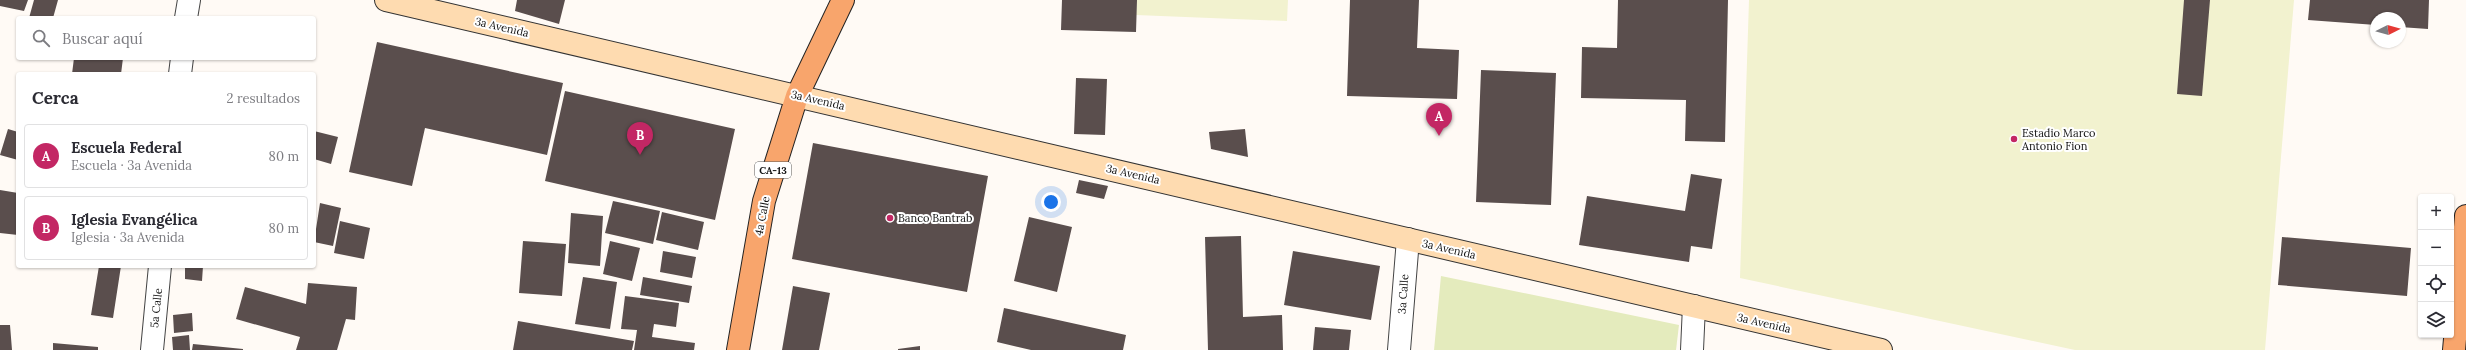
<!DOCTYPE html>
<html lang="es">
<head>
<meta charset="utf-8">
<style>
	:root { --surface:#fff; --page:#f7f7f7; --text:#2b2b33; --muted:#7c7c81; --line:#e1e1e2; --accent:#c32764 }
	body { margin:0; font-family:Lora,serif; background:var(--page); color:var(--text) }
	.controls { position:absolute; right:12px; bottom:12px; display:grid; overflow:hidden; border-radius:4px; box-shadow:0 1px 3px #0004 }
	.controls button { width:36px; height:36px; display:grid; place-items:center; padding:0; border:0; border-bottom:1px solid var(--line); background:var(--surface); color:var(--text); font:20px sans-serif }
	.compass { position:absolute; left:2370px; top:12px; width:36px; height:36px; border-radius:50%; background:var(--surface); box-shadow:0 1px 3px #0004; rotate:84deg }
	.you { position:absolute; left:1051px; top:202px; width:14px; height:14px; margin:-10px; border:3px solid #fff; border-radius:50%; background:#1a73e8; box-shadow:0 0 0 6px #1a73e833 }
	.badge { display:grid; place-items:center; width:26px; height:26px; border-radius:50%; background:var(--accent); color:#fff; font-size:13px; font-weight:700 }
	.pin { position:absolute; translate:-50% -33px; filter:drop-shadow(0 1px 2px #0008) }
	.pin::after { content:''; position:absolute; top:21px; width:14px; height:12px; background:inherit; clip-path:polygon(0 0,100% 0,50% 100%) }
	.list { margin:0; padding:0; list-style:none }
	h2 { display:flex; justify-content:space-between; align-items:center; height:52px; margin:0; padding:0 16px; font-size:17px }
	h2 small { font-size:13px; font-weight:400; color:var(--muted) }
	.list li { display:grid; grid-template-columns:26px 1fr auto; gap:12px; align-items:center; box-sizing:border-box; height:64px; margin:0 8px 8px; padding:0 8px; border:1px solid var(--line); border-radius:4px }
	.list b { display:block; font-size:15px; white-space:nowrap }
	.list p { margin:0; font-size:13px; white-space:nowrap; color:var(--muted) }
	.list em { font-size:13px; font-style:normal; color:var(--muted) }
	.icon { flex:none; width:22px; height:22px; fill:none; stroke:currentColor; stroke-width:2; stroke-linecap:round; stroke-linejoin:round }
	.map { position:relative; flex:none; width:2466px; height:350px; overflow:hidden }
	.search { position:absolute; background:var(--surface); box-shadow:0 1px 3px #0004; left:16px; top:16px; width:300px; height:44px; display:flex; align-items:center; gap:10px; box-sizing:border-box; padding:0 14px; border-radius:4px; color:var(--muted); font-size:15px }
	.panel { position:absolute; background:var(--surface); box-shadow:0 1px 3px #0004; left:16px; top:72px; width:300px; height:196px; border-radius:4px }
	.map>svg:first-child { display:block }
</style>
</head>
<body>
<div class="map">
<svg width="2466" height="350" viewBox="0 0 2466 350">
	<rect width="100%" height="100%" fill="#fffaf5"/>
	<path fill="#e4ebbd" d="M1441,276L1679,325L1676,350H1434Z"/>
	<path fill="#f2f2cf" d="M1137,0H1288L1287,21L1136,15Z
		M1749,0H2294L2265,350H2075L1740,278Z"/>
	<path fill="#5a4e4d" d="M0,0H28L24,11L0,6Z
		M34,0H58L53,18H29Z
		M517,0H565L559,24L515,11Z
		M1062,0H1137L1136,32L1061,30Z
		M1350,0H1419L1417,48L1459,50L1457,99L1347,96Z
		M1618,0H1728L1725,142L1685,141L1686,100L1581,98L1582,47L1617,48Z
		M2184,0H2210L2202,96L2177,94Z
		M2310,0H2429L2428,29L2400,27V18H2376V25L2308,20Z
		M377,42L563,83L547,155L425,128L412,186L349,172Z
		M74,58H123L121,74H72Z
		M1481,70L1556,73L1551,205L1476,202Z
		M1076,78L1107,79L1105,135L1074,134Z
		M565,91L735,129L715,220L545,181Z
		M8,129L18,132V160L0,155Z
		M1245,129L1248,157L1211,149L1209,132Z
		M314,131L338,137L331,164L314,159Z
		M813,143L988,176L967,292L792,259Z
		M1691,174L1722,179L1712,249L1691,246L1689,262L1579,245L1587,196L1685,211Z
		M1079,180L1108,186L1104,199L1076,193Z
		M0,190L18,193V235L0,233Z
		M613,201L660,211L653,244L605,233Z
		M320,203L341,208L333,246L314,242Z
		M662,212L704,222L698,250L656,240Z
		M571,213L603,216L600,266L568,263Z
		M1029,217L1072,227L1057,292L1014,281Z
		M340,221L370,228L364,259L334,253Z
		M1241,236L1243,317L1282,315L1283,350H1208L1205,237Z
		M2282,237L2411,248L2407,296L2278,285Z
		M523,241L566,244L562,296L519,293Z
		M610,241L640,248L632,281L603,274Z
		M663,251L696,257L692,278L660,272Z
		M1293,251L1380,266L1371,320L1284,305Z
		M99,266H121L113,318L91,315Z
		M185,266H203L202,281L185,279Z
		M583,277L617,282L610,329L575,324Z
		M643,277L692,286L689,303L640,295Z
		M308,283L357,287L355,320L346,319L337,350H296L300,337L236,319L245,287L306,304Z
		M793,286L830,293L819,350H782Z
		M625,296L679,303L676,327L654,324L652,337L695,343L694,350H634L637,330L621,329Z
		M1004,308L1126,335L1123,350H1031L997,342Z
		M192,313L193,331L174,333L173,315Z
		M518,321L634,341L632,350H513Z
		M0,325H10L12,350H0Z
		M1315,327L1351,330L1349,350H1313Z
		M189,335L190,350H173L172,337Z
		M53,343L98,347V350H53Z
		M193,344L243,349V350H192Z
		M920,346V350H898V349Z"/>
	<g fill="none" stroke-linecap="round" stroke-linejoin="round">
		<g stroke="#444" stroke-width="24">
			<path id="street" d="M186,18L189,0
				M180,74L182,58
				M152,350L160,266
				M1399,350L1408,239
				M1692,350L1694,306"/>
		</g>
		<g stroke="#333" stroke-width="24">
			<path id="secondary" d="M386,0L1881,350"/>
		</g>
		<g stroke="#222" stroke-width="24">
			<path id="primary" d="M738,350L764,201L797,96L843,0
				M2454,350L2466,216"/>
		</g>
		<use href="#street" stroke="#fff" stroke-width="22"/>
		<use href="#secondary" stroke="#fedbb0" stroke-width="22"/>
		<use href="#primary" stroke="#f8a56c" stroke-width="22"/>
	</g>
	<g fill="#c32764" stroke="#fff" stroke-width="1.5">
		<circle cx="2014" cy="139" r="4"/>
		<circle cx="890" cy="218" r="4"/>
	</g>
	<g text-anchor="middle" stroke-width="4" stroke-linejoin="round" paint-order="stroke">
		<rect fill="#fff" stroke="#585858" stroke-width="1" x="755" y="162" width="36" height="16" rx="3"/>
		<g font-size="10" font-weight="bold" fill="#111">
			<text x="773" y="174">CA-13</text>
		</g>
		<g font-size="11" fill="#111" stroke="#fff">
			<text transform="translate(502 27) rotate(13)" y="4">3a Avenida</text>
			<text transform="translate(818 100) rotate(13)" y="4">3a Avenida</text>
			<text transform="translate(1133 174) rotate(13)" y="4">3a Avenida</text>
			<text transform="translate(762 216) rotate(-79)" y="4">4a Calle</text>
			<text transform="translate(1449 249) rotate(13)" y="4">3a Avenida</text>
			<text transform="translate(1403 294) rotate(-86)" y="4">3a Calle</text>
			<text transform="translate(156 308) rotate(-84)" y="4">5a Calle</text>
			<text transform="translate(1764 323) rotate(13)" y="4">3a Avenida</text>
		</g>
		<g font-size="11" fill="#111" stroke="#fff" text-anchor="start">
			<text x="2022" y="137">Estadio Marco<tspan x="2022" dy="13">Antonio Fion</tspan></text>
			<text x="898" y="222">Banco Bantrab</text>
		</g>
	</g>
</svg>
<div class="controls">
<button>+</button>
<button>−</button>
<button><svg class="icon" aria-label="locate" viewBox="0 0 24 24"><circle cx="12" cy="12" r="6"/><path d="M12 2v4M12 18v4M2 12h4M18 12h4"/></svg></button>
<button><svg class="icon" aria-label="layers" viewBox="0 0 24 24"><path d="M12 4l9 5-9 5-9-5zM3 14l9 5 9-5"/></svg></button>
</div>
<svg class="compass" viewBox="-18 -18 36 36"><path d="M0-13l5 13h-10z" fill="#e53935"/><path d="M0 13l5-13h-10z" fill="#7c7c81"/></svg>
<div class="you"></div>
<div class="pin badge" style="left:1439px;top:136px">A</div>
<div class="pin badge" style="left:640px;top:155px">B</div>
<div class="search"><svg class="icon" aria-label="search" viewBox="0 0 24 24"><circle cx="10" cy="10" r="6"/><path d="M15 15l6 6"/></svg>Buscar aquí</div>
<section class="panel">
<h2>Cerca<small>2 resultados</small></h2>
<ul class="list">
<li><span class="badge">A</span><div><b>Escuela Federal</b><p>Escuela · 3a Avenida</p></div><em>80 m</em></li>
<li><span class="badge">B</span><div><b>Iglesia Evangélica</b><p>Iglesia · 3a Avenida</p></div><em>80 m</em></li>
</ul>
</section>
</div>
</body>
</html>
